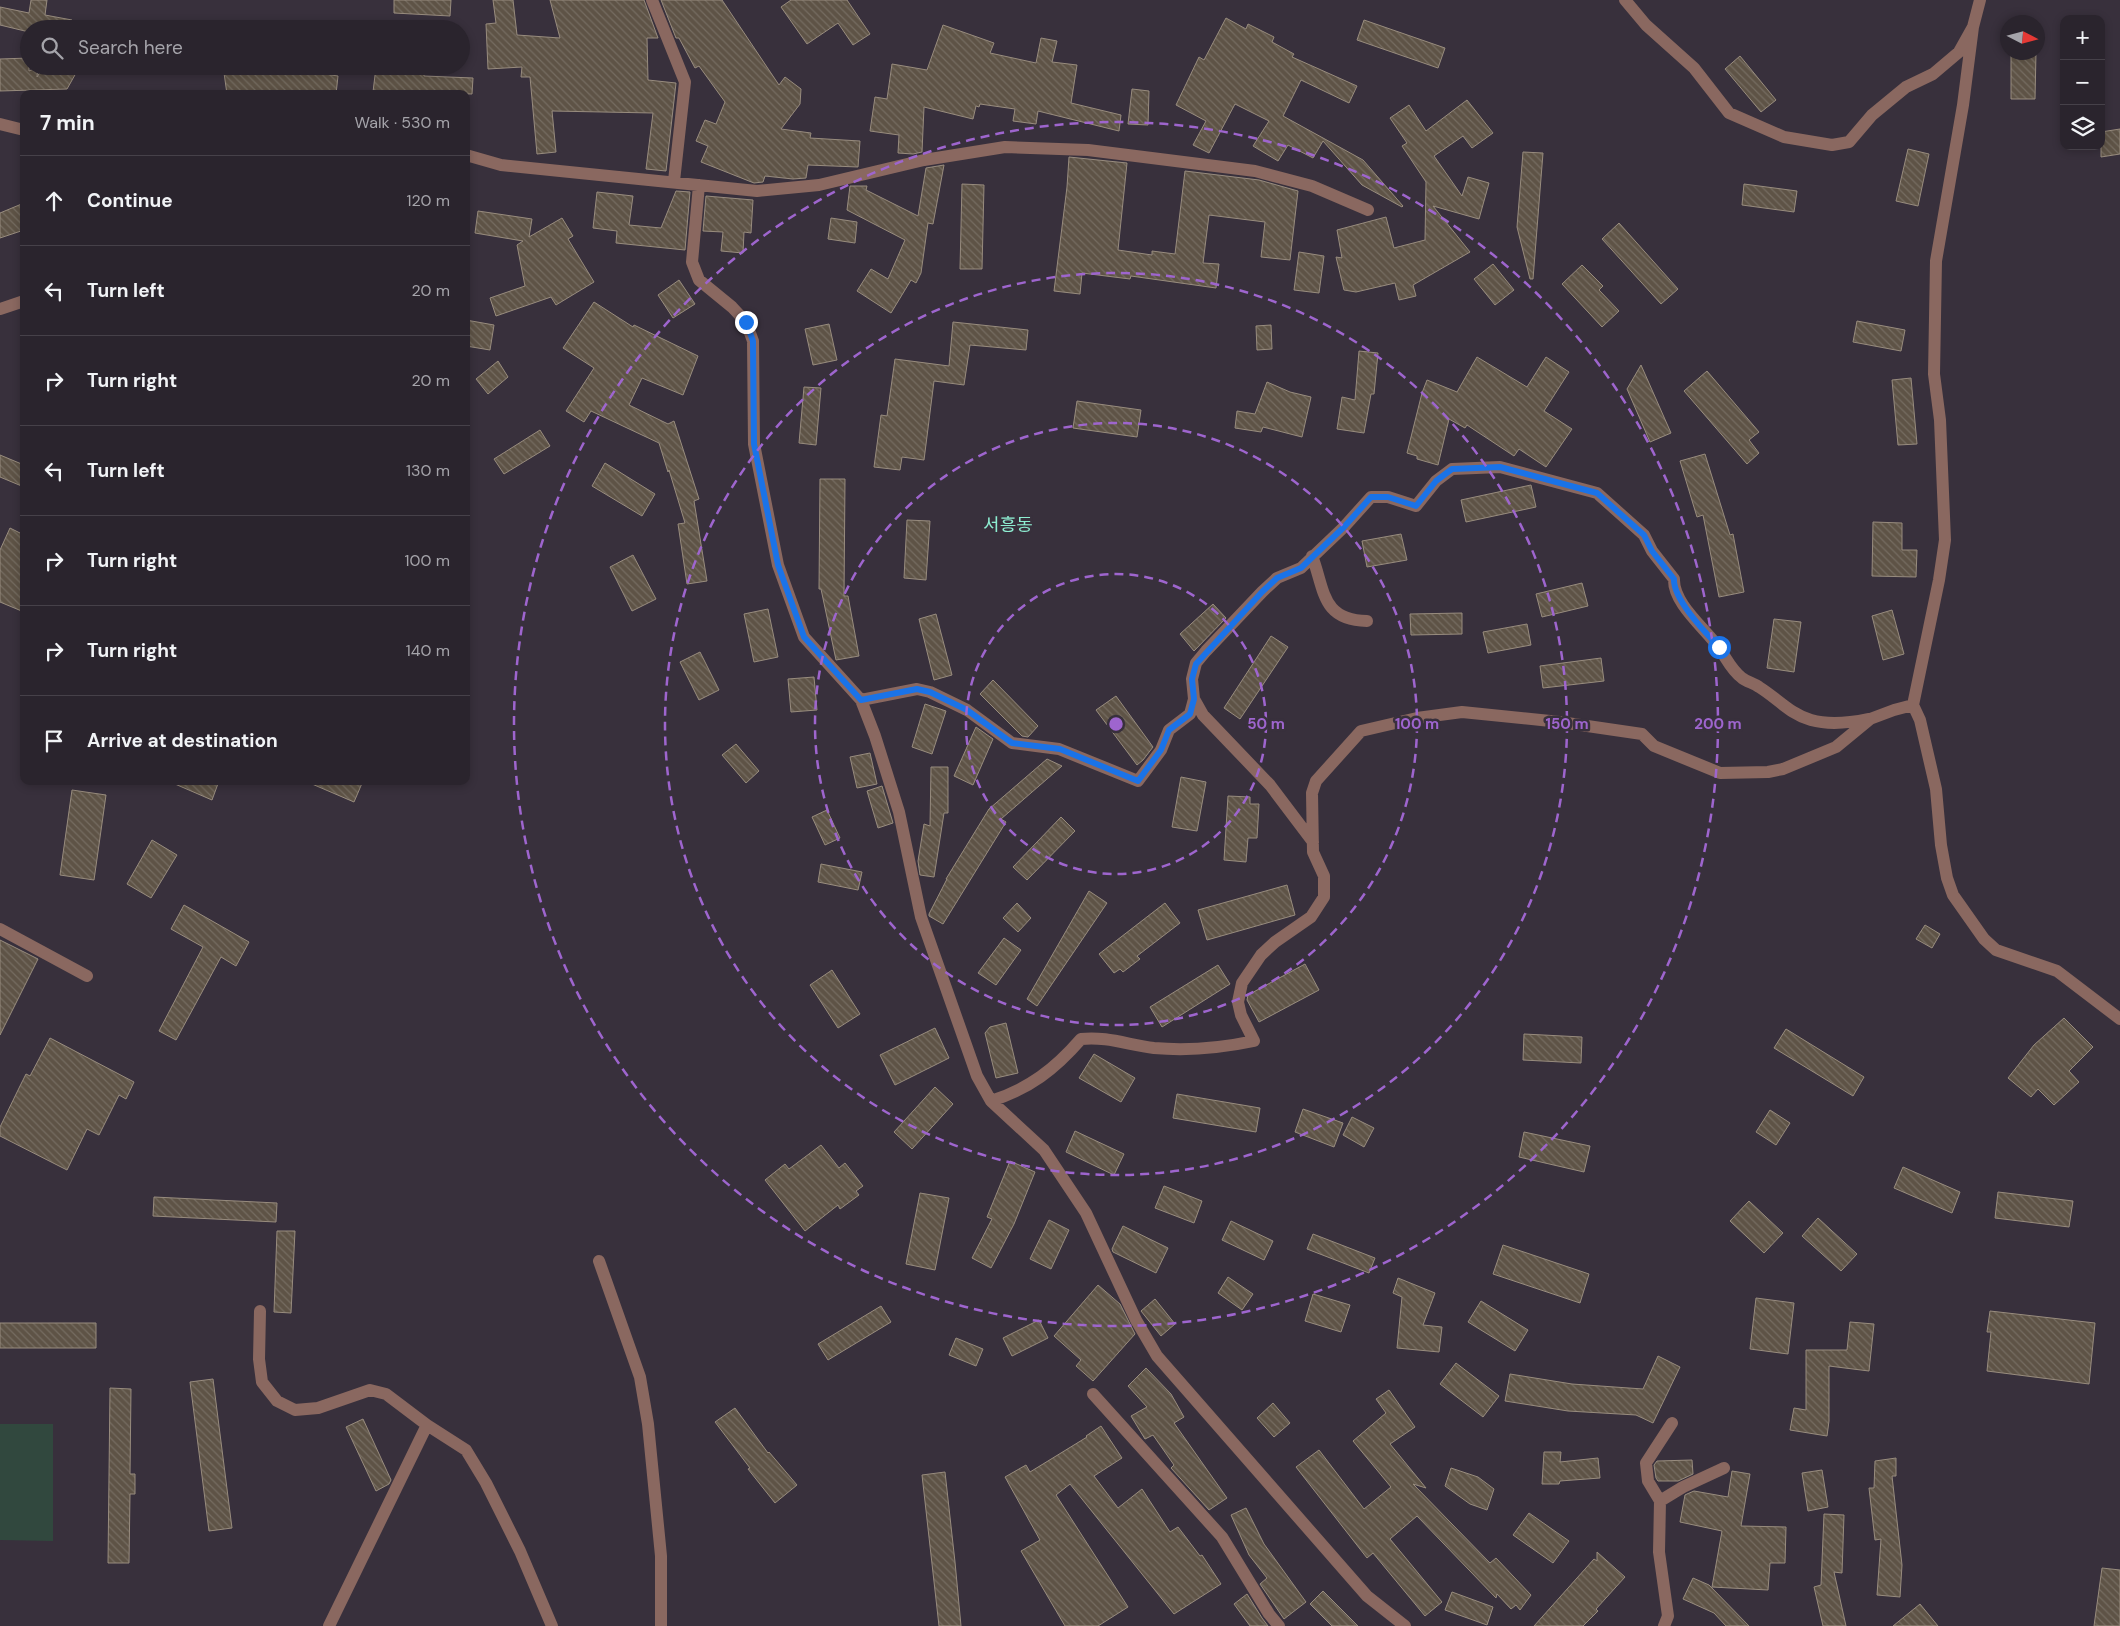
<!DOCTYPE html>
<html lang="en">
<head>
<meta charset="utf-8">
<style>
	:root { --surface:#2a242d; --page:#363039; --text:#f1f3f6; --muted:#a5a4aa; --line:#464149 }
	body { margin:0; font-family:"DM Sans","Noto Sans KR",sans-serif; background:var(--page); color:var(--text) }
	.controls { position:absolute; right:15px; top:15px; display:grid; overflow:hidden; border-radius:10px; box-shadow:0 2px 8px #0003 }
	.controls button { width:45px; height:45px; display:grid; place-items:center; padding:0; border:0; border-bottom:1px solid var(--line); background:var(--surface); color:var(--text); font:25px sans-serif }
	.compass { position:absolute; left:2000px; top:15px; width:45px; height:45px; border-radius:50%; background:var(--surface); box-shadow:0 2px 8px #0003; rotate:96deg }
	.stop { position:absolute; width:15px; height:15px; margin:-11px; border:4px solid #1a73e8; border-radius:50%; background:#fff }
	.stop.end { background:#1a73e8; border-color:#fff; box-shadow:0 1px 5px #0008 }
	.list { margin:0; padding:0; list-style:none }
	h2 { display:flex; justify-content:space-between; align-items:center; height:65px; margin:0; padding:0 20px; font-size:21px }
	h2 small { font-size:16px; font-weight:400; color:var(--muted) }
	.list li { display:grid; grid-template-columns:32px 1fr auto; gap:15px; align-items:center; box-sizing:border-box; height:90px; padding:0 20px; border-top:1px solid var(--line) }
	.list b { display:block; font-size:19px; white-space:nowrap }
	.list em { font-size:16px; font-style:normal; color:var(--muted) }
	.icon { flex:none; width:28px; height:28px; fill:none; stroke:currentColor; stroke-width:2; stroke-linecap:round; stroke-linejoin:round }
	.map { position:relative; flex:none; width:2120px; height:1626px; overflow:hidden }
	.search { position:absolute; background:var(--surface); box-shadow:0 2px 8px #0003; left:20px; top:20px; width:450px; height:55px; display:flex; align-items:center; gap:12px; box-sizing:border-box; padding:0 18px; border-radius:28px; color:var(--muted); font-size:19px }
	.panel { position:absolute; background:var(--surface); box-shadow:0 2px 8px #0003; left:20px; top:90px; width:450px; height:695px; border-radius:10px }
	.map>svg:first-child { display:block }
</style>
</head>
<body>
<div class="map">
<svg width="2120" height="1626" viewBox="0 0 2120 1626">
	<defs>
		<pattern id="building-back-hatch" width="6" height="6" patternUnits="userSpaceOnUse" patternTransform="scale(1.25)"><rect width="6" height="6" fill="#5e5346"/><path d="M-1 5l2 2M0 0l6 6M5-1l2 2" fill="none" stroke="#756c61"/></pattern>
	</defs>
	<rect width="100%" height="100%" fill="#38303c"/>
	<path fill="#31483e" d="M0,1424H53V1541L0,1540Z"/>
	<path fill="url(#building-back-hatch)" stroke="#988c7e" d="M31,0H47L45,15L72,20L71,29H29V32L0,25V7L29,13Z
		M394,0H451L450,16L394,13Z
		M493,0H513L517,35L560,38L550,0H644L658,38H647L648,80L676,83L666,171L646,169L653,113L552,111L556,152L537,154L530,77H521L522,67L488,69L486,24L496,23Z
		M661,0H722L779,85L785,77L801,89L800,104L781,129L811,133L810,138L860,141L858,167L808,165L806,178L793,179L765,176L763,182L754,183L701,162L708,146L696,141L705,120L716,124L725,102L699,66L695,68L679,38H676Z
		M791,0H847L870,34L853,45L838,23L807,44L781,7Z
		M1226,18L1246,29L1248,24L1274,37L1272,42L1294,54L1292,57L1357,86L1349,103L1301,80L1283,116L1363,160L1403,206L1402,207L1362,185L1323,141L1313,158L1288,145L1278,161L1253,146L1269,121L1235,104L1209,153L1193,145L1206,121L1176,105L1199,57L1204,60Z
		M1364,20L1445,48L1438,68L1357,40Z
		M943,25L994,43L990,53L1036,63L1041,38L1057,41L1052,62L1077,65L1071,103L1121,115L1119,131L1038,111L1036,124L1013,121L1015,109L980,104L979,107L976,106L973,119L924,107L922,152L913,154L898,153L899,135L870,131L875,97L887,99L892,64L927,70Z
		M2011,52H2036L2035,99H2011Z
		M1740,56L1776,100L1761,112L1725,69Z
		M29,58V71L38,67L37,77L44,66H80L67,89L0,91V59Z
		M223,66H293V70L318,71V73L338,76L336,94L269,91L261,94H227Z
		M376,67L424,74V76L473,78L472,94L373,92Z
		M1132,89L1149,91L1148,125L1128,124Z
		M1467,100L1493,133L1472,148L1463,136L1434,156L1462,196L1468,177L1489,183L1479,219L1433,206L1470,252L1413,285L1416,296L1399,300L1395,283L1356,292L1344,290L1336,257L1342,258L1337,230L1386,217L1394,248L1425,240L1426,182L1402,146L1407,143L1390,118L1409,105L1426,131Z
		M2120,129V154L2101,157V132Z
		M1908,149L1929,154L1918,206L1896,201Z
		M1523,152L1543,153L1533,279H1530L1517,227Z
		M1069,157L1127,163L1118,250L1152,255V251L1175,254L1185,171L1259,180L1298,191L1290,260L1261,257L1265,222L1209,215L1203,263L1219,264L1216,288L1131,276L1130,279L1082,273L1080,294L1054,291L1067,187Z
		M944,165L933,224L928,223L921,273L916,283L911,280L891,313L857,291L871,269L888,279L905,240L847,210L850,186H867L866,190L918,216L926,168Z
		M962,184L984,185L982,269H960Z
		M1744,184L1797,191L1794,212L1742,205Z
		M676,191L690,192L685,250L616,243L617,231L593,228L597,192L633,196L629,225L661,228Z
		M706,196L753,200L751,233L744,232L743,253L721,251L723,232L703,231Z
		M24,203V230L0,238V213Z
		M478,211L532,219L529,237L562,218L573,236L568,239L594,282L556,305L551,297L496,316L490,298L525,286L517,245L523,241L475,233Z
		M831,218L857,222L855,243L828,239Z
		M1619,223L1678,289L1661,304L1602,239Z
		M1299,252L1324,256L1319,293L1294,290Z
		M1493,264L1514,290L1495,305L1474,279Z
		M1582,265L1603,286L1599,290L1619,311L1602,327L1562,284Z
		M679,280L695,304L673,318L658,295Z
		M594,302L633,327L634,325L698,356L683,395L642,378L629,405L668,424L674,421L699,499L694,501L707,581L687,584L678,524L685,523L669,470L668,472L659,443L591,411L584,422L566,411L594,368L563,348Z
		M466,320L494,325L490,350L466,346Z
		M1857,321L1905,330L1901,351L1853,342Z
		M953,322L1028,330L1026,350L970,345L964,385L934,381L924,460L902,457L900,470L874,467L881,415L887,416L895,359L949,366Z
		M829,324L837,360L813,365L805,329Z
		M1271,325L1272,349L1257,350L1256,326Z
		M1359,351L1378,353L1374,394H1371L1364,433L1337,429L1342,397L1355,400Z
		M1477,357L1527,387L1546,357L1569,372L1544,411L1572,429L1546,467L1519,449L1514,456L1467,425L1465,428L1449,419L1438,465L1417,459V456L1407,453L1422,393L1427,380L1457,392Z
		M498,361L508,377L488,394L476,379Z
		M1641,365L1671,433L1650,442L1627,389Z
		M1707,371L1759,432L1749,440L1759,453L1747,464L1684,391Z
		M1911,378L1917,444L1898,445L1892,380Z
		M1267,382L1290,392L1311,397L1302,437L1263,427L1261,432L1235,428L1237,411L1255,414Z
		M804,387L821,388L816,445L799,443Z
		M1077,401L1141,410L1137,437L1073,428Z
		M540,430L550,446L504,474L494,459Z
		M1705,454L1730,535L1733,534L1744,592L1719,597L1703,515L1697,517L1680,461Z
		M0,455L24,465V487L0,477Z
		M605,463L655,494L642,516L592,486Z
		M820,479H845L844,596H848L859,656L836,660L821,589H819Z
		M1531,485L1536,507L1466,522L1461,500Z
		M907,520L930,521L926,580L904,578Z
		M1873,522L1902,523V550H1917L1916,577L1872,576Z
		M10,528L24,535V612L0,602V550Z
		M1401,534L1407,560L1367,567L1362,541Z
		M633,555L656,599L632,611L610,567Z
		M1582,583L1588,606L1542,617L1536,594Z
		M1213,604L1226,618L1194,651L1180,634Z
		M768,609L778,657L754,662L744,614Z
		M1892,610L1904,654L1883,660L1872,616Z
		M1462,613V634L1411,635L1410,614Z
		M936,614L952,675L934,680L919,619Z
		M1774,619L1801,622L1794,672L1767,668Z
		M1527,624L1531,645L1488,653L1483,632Z
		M1271,636L1288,647L1240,719L1224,708Z
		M700,652L719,690L699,700L680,662Z
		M1601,658L1604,681L1543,688L1540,666Z
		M814,677L817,710L791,712L788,679Z
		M993,680L1038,726L1028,737L1022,736L980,694Z
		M1116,696L1153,747L1143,760L1137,765L1096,710Z
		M925,704L946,711L932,754L912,747Z
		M976,727L993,739L973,785L954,776Z
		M736,744L759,771L746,783L722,755Z
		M870,753L877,784L857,788L850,757Z
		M1047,759L1062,766L1001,819L1006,822L943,924L929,916V914L947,879H946L989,809Z
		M931,767H948V813H944L934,877L920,875L918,861L924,824L930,826Z
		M1181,777L1206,782L1197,831L1172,827Z
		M168,781H219L212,800Z
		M305,781H363L354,802Z
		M882,786L893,823L878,828L867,791Z
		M72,790L106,795L94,880L60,875Z
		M1228,796L1250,797V804H1259L1257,838H1248L1246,862L1224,860Z
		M827,810L840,838L825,845L812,817Z
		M1061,817L1075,831L1027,880L1013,867Z
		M152,840L177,855L151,898L127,884Z
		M821,864L862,872L858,890L818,882Z
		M1287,885L1295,915L1207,940L1198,910Z
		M1089,891L1107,903L1037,1006L1027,999Z
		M1017,903L1031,918L1018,932L1003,918Z
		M1165,903L1180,923L1137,956L1140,959L1123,972L1120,969L1114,973L1099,954Z
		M184,905L249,942L236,966L221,957L176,1040L159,1031L203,947L171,929Z
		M1925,925L1940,934L1932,948L1916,939Z
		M1004,938L1021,950L996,985L978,973Z
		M0,940L38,959L0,1035Z
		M1305,964L1319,990L1259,1022L1247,1000L1248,995Z
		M1218,965L1230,984L1162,1027L1150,1007Z
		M832,970L860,1014L838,1028L810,985Z
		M2064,1018L2093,1047L2069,1071L2079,1082L2054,1105L2038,1089L2031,1097L2008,1078L2034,1045Z
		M1006,1023L1018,1073L996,1078L985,1033L990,1027Z
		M935,1028L949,1058L895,1085L880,1055Z
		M1786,1029L1864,1077L1853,1096L1774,1048Z
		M1524,1034L1582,1037L1581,1063L1523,1060Z
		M50,1038L134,1082L126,1099L119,1095L99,1135L87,1129L67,1170L0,1136V1127L20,1086L26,1074L30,1076Z
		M1094,1054L1135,1078L1121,1102L1079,1078Z
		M935,1087L953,1104L912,1149L894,1132Z
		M1177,1094L1260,1108L1256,1132L1173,1118Z
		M1303,1109L1343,1123L1334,1147L1295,1132Z
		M1770,1110L1790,1123L1776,1145L1756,1132Z
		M1352,1117L1374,1128L1364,1147L1343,1135Z
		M1075,1131L1124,1154L1114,1175L1066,1152Z
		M1524,1132L1590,1146L1584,1172L1519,1157Z
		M821,1145L839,1168L845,1163L863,1186L856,1191L859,1195L840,1209L838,1205L805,1231L765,1180L785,1164L789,1169Z
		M1010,1161L1035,1172L1014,1224L991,1268L972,1258L992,1219L987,1217Z
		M1903,1167L1960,1192L1952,1213L1894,1188Z
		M1164,1186L1202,1201L1194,1223L1155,1208Z
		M1998,1192L2073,1201L2069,1227L1995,1218Z
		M920,1193L949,1198L935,1270L906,1264Z
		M154,1197L277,1203L276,1222L153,1216Z
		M1749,1201L1783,1233L1764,1253L1730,1221Z
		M1818,1218L1857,1254L1841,1271L1802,1236Z
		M1049,1220L1069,1230L1051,1269L1030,1259Z
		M1231,1221L1273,1241L1264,1260L1222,1240Z
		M1123,1226L1168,1248L1156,1273L1113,1252L1112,1249Z
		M277,1231H295L291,1313L274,1312Z
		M1313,1234L1375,1258L1369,1273L1307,1249Z
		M1503,1245L1589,1274L1580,1303L1493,1274Z
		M1228,1277L1253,1294L1242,1310L1218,1293Z
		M1398,1278L1435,1293L1423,1325L1442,1327L1439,1352L1397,1348L1402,1297L1393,1293Z
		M1098,1285L1120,1304L1135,1334L1093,1381L1076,1366L1081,1360L1054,1336Z
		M1313,1294L1350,1305L1341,1332L1305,1321Z
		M1756,1298L1794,1303L1788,1354L1750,1349Z
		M1155,1299L1175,1324L1161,1336L1141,1311Z
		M1481,1301L1528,1330L1515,1351L1468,1322Z
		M881,1306L891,1322L828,1360L818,1344Z
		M1990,1311L2095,1323L2089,1384L1987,1371L1991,1332H1987Z
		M1039,1320L1048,1338L1012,1356L1003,1338Z
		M1850,1322L1874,1324L1869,1371L1829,1366V1421L1827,1436L1790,1430L1794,1408L1806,1410V1350H1847Z
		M0,1323H96V1348H0Z
		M956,1338L983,1349L976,1366L949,1355Z
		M1658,1356L1680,1367L1653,1423L1636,1415L1568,1411L1505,1401L1510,1374L1572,1384L1643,1389Z
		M1456,1363L1499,1396L1483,1417L1440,1384Z
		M1146,1368L1171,1394L1184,1417L1174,1423L1227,1498L1209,1510L1171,1468L1174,1465L1153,1435L1145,1439L1131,1416L1147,1407L1128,1386Z
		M213,1379L232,1528L209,1531L190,1382Z
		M110,1388L131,1389L130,1474H135V1494H130L129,1563H108Z
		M1389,1390L1415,1427L1390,1444L1426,1488L1413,1484L1490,1563L1496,1558L1531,1595L1520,1610L1516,1605L1511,1609L1497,1594L1496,1598L1417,1516L1390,1539L1442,1602L1425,1616L1373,1553L1367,1558L1296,1467L1319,1450L1364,1509L1391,1487L1353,1441L1386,1413L1376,1399Z
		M1273,1403L1290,1423L1274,1437L1257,1418Z
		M735,1408L768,1453L769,1452L797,1485L775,1503L748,1469L750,1468L715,1422Z
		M363,1419L391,1480L389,1484L376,1491L346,1427Z
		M1101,1426L1122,1458L1094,1476L1118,1508L1142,1489L1170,1532L1178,1527L1200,1556L1202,1555L1221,1584L1174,1614L1070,1484L1056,1495L1128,1607L1098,1626H1065L1021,1551L1040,1540L1005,1477L1026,1465L1030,1472L1087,1437L1086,1436Z
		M1544,1452H1561L1560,1462L1598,1458L1600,1478L1560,1481L1559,1484H1542Z
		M1896,1458V1476H1892L1902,1565L1900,1597L1877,1595L1881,1539L1875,1540L1869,1488H1874L1875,1461Z
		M1692,1460L1693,1474L1678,1481H1658L1656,1478L1654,1465L1657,1461Z
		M1451,1468L1478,1477L1494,1489L1487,1510L1470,1504L1445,1486Z
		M1822,1470L1828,1507L1808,1511L1802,1473Z
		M1732,1471L1750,1474L1741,1526L1786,1527L1785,1563H1770L1768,1590L1712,1587L1722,1531L1680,1522L1685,1495L1687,1494L1694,1491L1728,1497Z
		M945,1472L955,1562L961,1626H939L922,1475Z
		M1246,1508L1264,1544L1306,1602L1284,1619L1260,1584L1267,1578L1249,1555L1231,1515Z
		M1529,1513L1569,1541L1553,1563L1513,1535Z
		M1824,1514L1844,1515L1842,1573L1834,1572L1846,1626H1823L1814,1587L1821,1585Z
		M1597,1552L1625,1577L1596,1609L1598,1611L1583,1626H1534L1594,1559L1597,1561Z
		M2102,1568L2120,1570V1626H2094Z
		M1693,1578L1709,1585L1749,1626H1726L1714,1613L1683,1599Z
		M1323,1591L1358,1626H1332L1310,1604Z
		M1452,1592L1493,1607L1487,1625L1445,1610Z
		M1247,1594L1262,1618L1268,1626H1250L1234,1604Z
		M1920,1604L1938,1626H1893Z"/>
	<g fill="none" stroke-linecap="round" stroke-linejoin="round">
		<path stroke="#8a6860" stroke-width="12" d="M652,0L685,82L674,181
			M1625,0L1646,25L1694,68L1729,113L1784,137L1832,145L1849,142L1872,115L1906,87L1933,74L1959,52L1973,27L1980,0
			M0,124L24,130
			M466,155L501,165L757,191L819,185L924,160L1005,147L1088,150L1255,171L1312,186L1368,210
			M699,185L692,262L699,280L732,307L746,322L753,341L754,444L778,565L804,637L861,700L875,736L899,812L921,917L977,1076L991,1101L1044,1150L1086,1213L1136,1320L1157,1356L1367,1596L1405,1626
			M0,309L24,301
			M1312,556C1325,590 1321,620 1367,621
			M1194,699L1203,715L1270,785L1313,842
			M861,700L917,689L930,692L967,710L1012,743L1059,749L1138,781L1161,750L1169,730L1190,714L1194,699L1192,679L1196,663L1206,651L1262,592L1277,578L1301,568L1344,527L1371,497H1388L1416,506L1436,481L1452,469L1500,467L1597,493L1644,535L1652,551L1674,579C1673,604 1706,629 1719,648C1727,659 1731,670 1742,678C1747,682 1754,683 1759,687C1777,698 1790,714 1811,720C1829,725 1849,723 1868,719
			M1913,705L1920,720L1936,789L1941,845L1947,878L1953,895L1984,939L1996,950L2057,971L2120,1019
			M0,929L87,976
			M991,1101C1029,1089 1055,1069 1081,1039C1106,1036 1129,1045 1154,1048C1188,1051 1221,1048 1254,1041L1241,1015L1238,1002L1242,983L1261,955L1275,942L1311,917L1324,897V876L1313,852L1312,793L1316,781L1361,731L1417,718L1462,712L1560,722L1642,734L1654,746L1720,773L1768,772L1783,769L1836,747L1870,719L1894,710L1913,705L1939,580L1945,540L1940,420L1934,374L1936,261L1963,105L1973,27
			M599,1261L640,1377L648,1424L661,1556V1626
			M260,1311L259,1359L262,1382L277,1401L295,1410L318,1408L370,1390L386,1394L427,1425L466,1450L486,1483L520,1551L552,1626
			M1093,1394L1222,1537L1269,1614L1279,1626
			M1660,1501L1683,1487L1724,1468
			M329,1626L427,1425
			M1664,1626L1668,1616L1659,1552L1660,1501L1648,1481L1646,1463L1672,1423"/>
	</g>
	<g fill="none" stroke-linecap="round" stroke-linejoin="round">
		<path stroke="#1a73e8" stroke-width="6" d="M746,322L753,341L754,444L778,565L804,637L861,700L917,689L930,692L967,710L1012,743L1060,749L1138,781L1161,750L1169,730L1190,714L1194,699L1192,679L1196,664L1262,592L1277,578L1301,568L1344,527L1371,497H1388L1416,506L1436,481L1452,469L1500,467L1597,493L1644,535L1652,551L1674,579C1673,599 1705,632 1719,647"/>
	</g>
	<g fill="none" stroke="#9e65ce" stroke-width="2.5" stroke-dasharray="9 6">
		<circle cx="1116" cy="724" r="150"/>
		<circle cx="1116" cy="724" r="301"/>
		<circle cx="1116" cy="724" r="451"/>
		<circle cx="1116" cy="724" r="602"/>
	</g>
	<g text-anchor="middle" stroke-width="5" stroke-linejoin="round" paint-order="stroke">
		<g font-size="18" fill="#8eeed2" stroke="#38303c">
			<text x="1008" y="531">서흥동</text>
		</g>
	</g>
	<circle cx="1116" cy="724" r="8" fill="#9e65ce" stroke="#38303c" stroke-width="2.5"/>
	<g font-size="15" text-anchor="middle" font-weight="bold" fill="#9e65ce" stroke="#38303c" stroke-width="5" stroke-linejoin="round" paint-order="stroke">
		<text x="1266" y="729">50 m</text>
		<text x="1417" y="729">100 m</text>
		<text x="1567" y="729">150 m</text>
		<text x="1718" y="729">200 m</text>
	</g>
</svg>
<div class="controls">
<button>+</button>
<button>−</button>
<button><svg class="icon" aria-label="layers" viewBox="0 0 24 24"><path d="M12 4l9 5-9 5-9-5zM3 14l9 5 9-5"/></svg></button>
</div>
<svg class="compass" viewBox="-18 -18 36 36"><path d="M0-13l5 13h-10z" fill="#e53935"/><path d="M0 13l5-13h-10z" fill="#a5a4aa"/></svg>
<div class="stop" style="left:1719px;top:647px"></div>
<div class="stop end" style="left:746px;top:322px"></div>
<div class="search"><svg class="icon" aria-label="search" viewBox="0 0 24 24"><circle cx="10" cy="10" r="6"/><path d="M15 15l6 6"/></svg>Search here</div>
<section class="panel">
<h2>7 min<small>Walk · 530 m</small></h2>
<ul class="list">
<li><svg class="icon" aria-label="ahead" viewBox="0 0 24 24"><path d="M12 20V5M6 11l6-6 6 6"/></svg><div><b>Continue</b></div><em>120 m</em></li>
<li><svg class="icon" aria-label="left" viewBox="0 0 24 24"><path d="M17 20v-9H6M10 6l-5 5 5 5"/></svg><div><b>Turn left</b></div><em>20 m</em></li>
<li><svg class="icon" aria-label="right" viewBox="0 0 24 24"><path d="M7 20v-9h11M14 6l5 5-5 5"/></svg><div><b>Turn right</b></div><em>20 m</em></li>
<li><svg class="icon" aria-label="left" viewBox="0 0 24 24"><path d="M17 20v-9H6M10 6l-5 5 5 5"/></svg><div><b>Turn left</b></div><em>130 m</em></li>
<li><svg class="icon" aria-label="right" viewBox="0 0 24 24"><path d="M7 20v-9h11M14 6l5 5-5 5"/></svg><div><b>Turn right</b></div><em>100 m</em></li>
<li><svg class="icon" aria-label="right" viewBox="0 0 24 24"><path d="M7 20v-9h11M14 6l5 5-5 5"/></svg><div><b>Turn right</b></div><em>140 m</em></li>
<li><svg class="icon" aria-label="arrive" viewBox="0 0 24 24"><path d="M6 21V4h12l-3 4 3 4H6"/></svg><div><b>Arrive at destination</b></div></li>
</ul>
</section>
</div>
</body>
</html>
